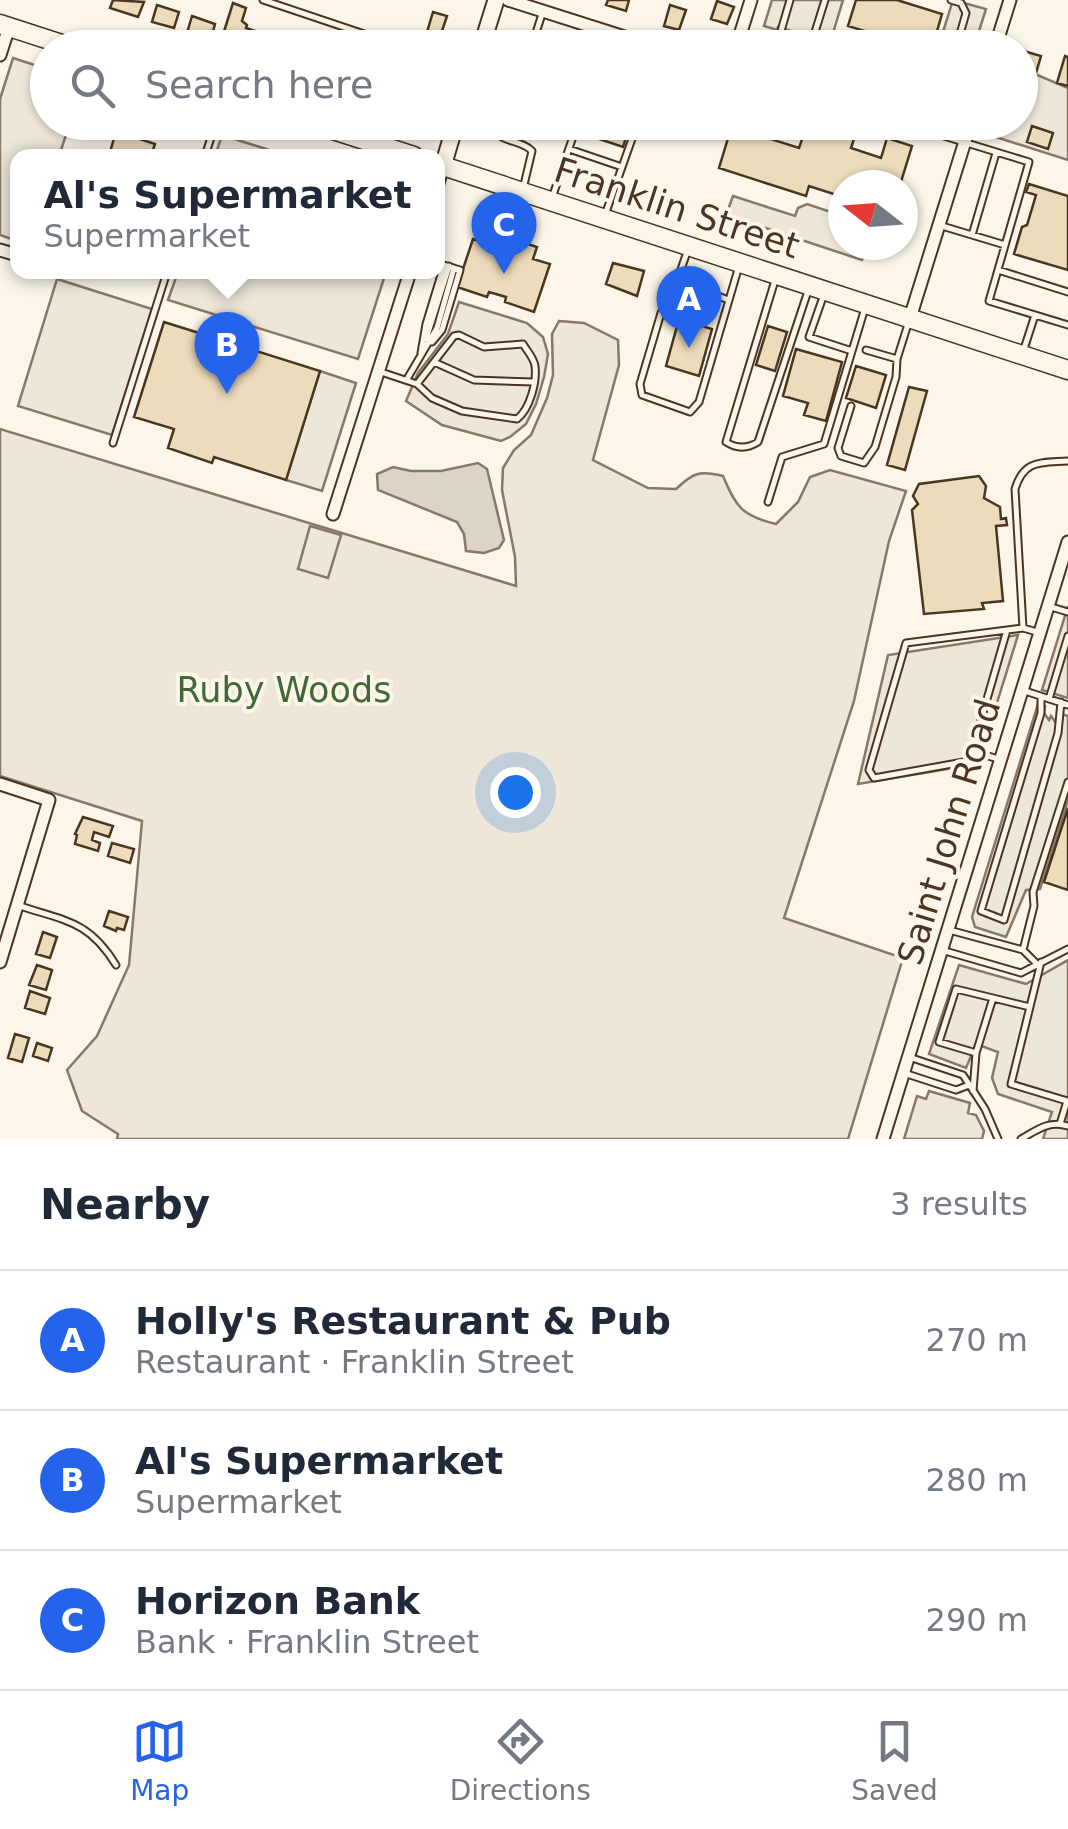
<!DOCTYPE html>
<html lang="en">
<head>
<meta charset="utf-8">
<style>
	:root { --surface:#fff; --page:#f2f2f3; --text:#1f2937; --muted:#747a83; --line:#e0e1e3; --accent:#2563eb }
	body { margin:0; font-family:"DejaVu Sans",sans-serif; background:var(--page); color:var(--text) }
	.compass { position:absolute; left:828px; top:170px; width:90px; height:90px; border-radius:50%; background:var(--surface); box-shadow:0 2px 8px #0004; rotate:287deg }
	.you { position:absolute; left:515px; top:792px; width:35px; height:35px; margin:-25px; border:8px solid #fff; border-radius:50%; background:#1a73e8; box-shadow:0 0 0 15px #1a73e833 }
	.badge { display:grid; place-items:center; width:65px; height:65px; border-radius:50%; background:var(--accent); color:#fff; font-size:32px; font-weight:700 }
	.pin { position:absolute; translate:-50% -82px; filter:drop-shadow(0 2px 5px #0008) }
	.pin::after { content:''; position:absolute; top:52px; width:35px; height:30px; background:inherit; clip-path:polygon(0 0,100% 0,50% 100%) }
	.popup { position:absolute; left:10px; top:149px; width:435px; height:130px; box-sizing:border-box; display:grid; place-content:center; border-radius:20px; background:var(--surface); filter:drop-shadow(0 2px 8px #0005); font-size:32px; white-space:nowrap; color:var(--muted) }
	.popup b { font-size:38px; color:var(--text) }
	.popup::after { content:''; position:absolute; left:50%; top:100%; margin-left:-20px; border:20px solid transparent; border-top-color:var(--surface) }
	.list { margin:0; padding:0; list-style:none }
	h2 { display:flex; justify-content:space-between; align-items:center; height:130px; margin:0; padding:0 40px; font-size:42px }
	h2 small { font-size:32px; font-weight:400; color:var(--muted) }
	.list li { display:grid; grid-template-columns:65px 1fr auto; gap:30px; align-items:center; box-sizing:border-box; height:140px; padding:0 40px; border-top:2px solid var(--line) }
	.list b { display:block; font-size:38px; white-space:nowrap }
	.list p { margin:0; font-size:32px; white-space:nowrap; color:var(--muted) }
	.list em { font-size:32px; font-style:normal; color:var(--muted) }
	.icon { flex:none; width:55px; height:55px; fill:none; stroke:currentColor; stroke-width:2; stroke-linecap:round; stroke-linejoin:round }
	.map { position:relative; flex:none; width:1068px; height:1139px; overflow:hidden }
	.search { position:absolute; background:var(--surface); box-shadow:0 2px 8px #0004; left:30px; right:30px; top:30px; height:110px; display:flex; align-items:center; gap:25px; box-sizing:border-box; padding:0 35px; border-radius:55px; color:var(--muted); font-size:38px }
	.sheet { height:550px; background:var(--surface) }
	nav { display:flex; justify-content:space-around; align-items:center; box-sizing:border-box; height:140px; border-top:2px solid var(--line); background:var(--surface); font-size:28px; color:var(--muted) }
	nav a { display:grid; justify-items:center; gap:5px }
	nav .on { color:var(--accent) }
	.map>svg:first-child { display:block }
</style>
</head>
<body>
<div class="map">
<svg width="1068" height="1139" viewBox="0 0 1068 1139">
	<rect width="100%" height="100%" fill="#fbf6e9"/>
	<path fill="#ede6d9" stroke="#887966" stroke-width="2.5" d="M13,58L47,69L48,122L70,123L59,156H17V241L0,235V99Z
		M1021,68L1068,88V160L977,131L981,123L1020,122Z
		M559,321L584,323L618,340L619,365L593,460L648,488L676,489C693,473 699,470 723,476C736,507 742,516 776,524L798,502L810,477L830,470L906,491L889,541L854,701L784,918L903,958L848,1139H117L118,1134L82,1111L67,1070L97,1036L129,965L142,821L0,776V429L516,586L515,557L502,490L503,468L514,450L531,435L547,398L553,375L552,334Z"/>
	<path fill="#ede7d9" stroke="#887966" stroke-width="2.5" d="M772,0H843L830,43L778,27L777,30L764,26Z
		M953,0L986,9L974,47L938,48Z
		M222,135L288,156H215Z
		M733,196L795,216L798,208L807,204L843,216V245H867L862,260L726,215Z
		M178,272H386L358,359L168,300Z
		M57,279L152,309L112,435L18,406Z
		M459,302L527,323L543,337L548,354L544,377L536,404L526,424L510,437L501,441L442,425L406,401L418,373L448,334Z
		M320,371L356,383L322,491L286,480Z
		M310,526L341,535L328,578L298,569Z
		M1068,606V698L1042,690Z
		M1018,635L978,764L858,784L888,655Z
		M1038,704L1045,706L1044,713L1049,720L1051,716L1056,723L1059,713L1068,716V800L1040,889L1026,890L1006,937L975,927L972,917Z
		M1068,960V1139H1043L1052,1112L998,1094L992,1078L998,1052L976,1044L966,1068L929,1054L959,965L1026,984Z
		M929,1091L970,1103L968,1113L976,1115L984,1131L982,1139H904L917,1096L926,1099Z"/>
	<path fill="#dcd4c6" stroke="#887966" stroke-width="2.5" d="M478,463L487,469L504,540L499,548L484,553L466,551L464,534L457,522L378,490L377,474L393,467L411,471H441Z"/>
	<path fill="#ecdcbc" stroke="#4a3520" stroke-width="2.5" d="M113,0L144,2L138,17L110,8Z
		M608,0H629L626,11L606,5Z
		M856,0H897L942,14L932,48H895L897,41L848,26Z
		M717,1L734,7L727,24L711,19Z
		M233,3L246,8L242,21L247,25L246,28L258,32L253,48L235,45L234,48H229L220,44Z
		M157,5L179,12L174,28L152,22Z
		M670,5L686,10L679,30L664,26Z
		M433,12L447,16L437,46L424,42Z
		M192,16L215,24L211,38L187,33Z
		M268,35L304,47L303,48H264Z
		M1020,50L1041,56L1036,73L1020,68Z
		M1065,56L1068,57V86L1057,83Z
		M531,122H564L561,132Z
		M591,122H631L623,147L587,135Z
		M733,122L754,126L752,133L799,148L808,122H824L856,133L851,148L881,158L887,138L912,146L900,185H843V197L809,186L806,196L719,168Z
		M1032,126L1053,133L1048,149L1027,142Z
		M116,131L155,144L151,156H109Z
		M1029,184L1068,196V270L1014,254L1022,227L1027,225L1036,195L1026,192Z
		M492,232L537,247L533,259L550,264L534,312L505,302L506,297L489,292L487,297L457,287L473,239L488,244Z
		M613,263L644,271L637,296L606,284Z
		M679,319L712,329L699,376L666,366Z
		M164,322L320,371L286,480L214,457L212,463L168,448L174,429L134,417Z
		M768,326L787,332L775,371L756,365Z
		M796,349L842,362L826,421L804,415L808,403L783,396Z
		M856,366L886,375L876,408L846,398Z
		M909,387L927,391L905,470L887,465Z
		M979,476L986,486L984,498L1000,507L1001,519L1006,518L1007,525L996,526L1003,601L982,603L984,609L924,614L912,510L918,504L913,496L919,484Z
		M1068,808V890L1044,882Z
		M83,817L113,826L109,837L94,832L92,840L100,843L98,851L75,844L77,835L75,834Z
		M112,843L134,849L130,863L108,856Z
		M109,911L128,917L124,930L117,928L116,931L104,926Z
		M43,932L57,937L50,958L36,954Z
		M37,965L52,970L46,990L29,985Z
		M30,991L50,998L45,1014L25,1008Z
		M15,1034L29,1038L22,1062L8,1058Z
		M37,1043L52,1048L48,1061L33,1056Z"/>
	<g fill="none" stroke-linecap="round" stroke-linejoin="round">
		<g stroke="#4a3520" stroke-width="9">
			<path id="lane" d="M263,0L406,48
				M951,0L961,3L966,13L956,48
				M742,38L774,48
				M525,48L534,39L543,11
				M598,48L602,33
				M776,48L790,0
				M810,48L825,0
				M495,122L494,131C504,143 522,140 532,151L523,189
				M898,122L1029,162L989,301L1068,325
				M569,149L622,167
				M205,156L216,122
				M553,195L578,122
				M605,215L638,122
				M942,226L1005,245
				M972,235L996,153
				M687,252L677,281L661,313L640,384L642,395L690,412L699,402L739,266
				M998,270L1068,292
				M776,277L726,442C737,449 747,449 758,442L809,288
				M677,281L726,299
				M823,297L809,337L852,351
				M426,339L449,266
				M432,342L442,330L460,270L437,263
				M866,350L897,359
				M1023,352L1035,315
				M421,353L426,324L444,265
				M434,362L474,380L534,382
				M381,372L417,384L432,398L462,411L517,419C530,409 537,382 535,366C534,358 527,351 523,344L484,347L459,335L454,336L417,384
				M407,379L437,328L454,268
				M851,406L838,448L841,456L864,463L875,447L896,377L897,359L909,321
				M113,443L167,272
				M768,502L782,457L824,444L865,308
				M1051,607L1068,612
				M1023,628L1015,489C1024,459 1041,463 1068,461
				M1007,630L969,761L874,778L869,770L906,643L1007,630L1023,628L1037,632
				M1025,691L1068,705
				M1041,696V713L981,911L1004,920L1058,733L1061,702
				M1049,699L1068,636
				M972,751L998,759
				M20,906C66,921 89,921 116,965
				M949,930L1023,950L1037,964
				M1023,950L1034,906L1033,892L1068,782
				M945,951L1021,973L1068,949
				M1041,962L1011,1084L1067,1101L1060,1124
				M976,1053L939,1042L956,989L993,998
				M912,1058L963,1075L985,1109L998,1139
				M907,1074L956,1090L969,1085
				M973,1091L976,1053L993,998L1030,1007
				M1021,1139C1037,1130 1049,1120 1068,1126"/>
		</g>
		<g stroke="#4a3520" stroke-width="15">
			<path id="street" d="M508,0L659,48
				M736,48L751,0
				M995,48L1010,0
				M0,55L9,27
				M437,187L443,166
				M0,250L17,255
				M910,318L971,122
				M333,514L410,272
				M0,784L49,800L0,962
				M883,1139L1068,542"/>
		</g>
		<g stroke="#4a3520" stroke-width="19">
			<path id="secondary" d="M481,48L496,0
				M443,166L456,122"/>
		</g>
		<g stroke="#4a3520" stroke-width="21">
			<path id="primary" d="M0,24L74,48
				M308,122L414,156
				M437,164L1068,370"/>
		</g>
		<use href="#lane" stroke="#fbf6e9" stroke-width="5"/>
		<use href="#street" stroke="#fbf6e9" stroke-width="11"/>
		<use href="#secondary" stroke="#fbf6e9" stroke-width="15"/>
		<use href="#primary" stroke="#fbf6e9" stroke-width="18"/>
	</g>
	<g text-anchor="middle" stroke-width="8" stroke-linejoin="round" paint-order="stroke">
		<g font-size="35" fill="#4a3520" stroke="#fbf6e9">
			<text transform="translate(677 208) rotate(18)" y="12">Franklin Street</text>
			<text transform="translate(949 832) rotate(-73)" y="12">Saint John Road</text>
		</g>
		<g font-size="35" fill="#436837" stroke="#fbf6e9">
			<text x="284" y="702">Ruby Woods</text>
		</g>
	</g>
</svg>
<svg class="compass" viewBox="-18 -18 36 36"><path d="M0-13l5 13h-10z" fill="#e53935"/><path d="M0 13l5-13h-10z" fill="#747a83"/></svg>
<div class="you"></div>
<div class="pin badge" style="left:689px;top:348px">A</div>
<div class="pin badge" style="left:227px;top:394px">B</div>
<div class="popup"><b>Al's Supermarket</b>Supermarket</div>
<div class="pin badge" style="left:504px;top:274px">C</div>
<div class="search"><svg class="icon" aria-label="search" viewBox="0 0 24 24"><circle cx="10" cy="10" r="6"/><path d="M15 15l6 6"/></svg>Search here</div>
</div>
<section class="sheet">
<h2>Nearby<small>3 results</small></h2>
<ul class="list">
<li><span class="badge">A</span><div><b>Holly's Restaurant &amp; Pub</b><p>Restaurant · Franklin Street</p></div><em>270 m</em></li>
<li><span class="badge">B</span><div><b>Al's Supermarket</b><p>Supermarket</p></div><em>280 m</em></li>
<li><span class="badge">C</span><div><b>Horizon Bank</b><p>Bank · Franklin Street</p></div><em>290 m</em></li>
</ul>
</section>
<nav>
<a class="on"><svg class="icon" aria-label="map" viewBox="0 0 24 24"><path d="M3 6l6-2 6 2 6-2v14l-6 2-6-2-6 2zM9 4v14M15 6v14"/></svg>Map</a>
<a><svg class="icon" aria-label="directions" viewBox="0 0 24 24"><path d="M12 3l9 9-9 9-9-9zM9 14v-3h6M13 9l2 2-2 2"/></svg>Directions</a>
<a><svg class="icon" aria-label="saved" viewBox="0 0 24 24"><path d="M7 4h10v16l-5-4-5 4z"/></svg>Saved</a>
</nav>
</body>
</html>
